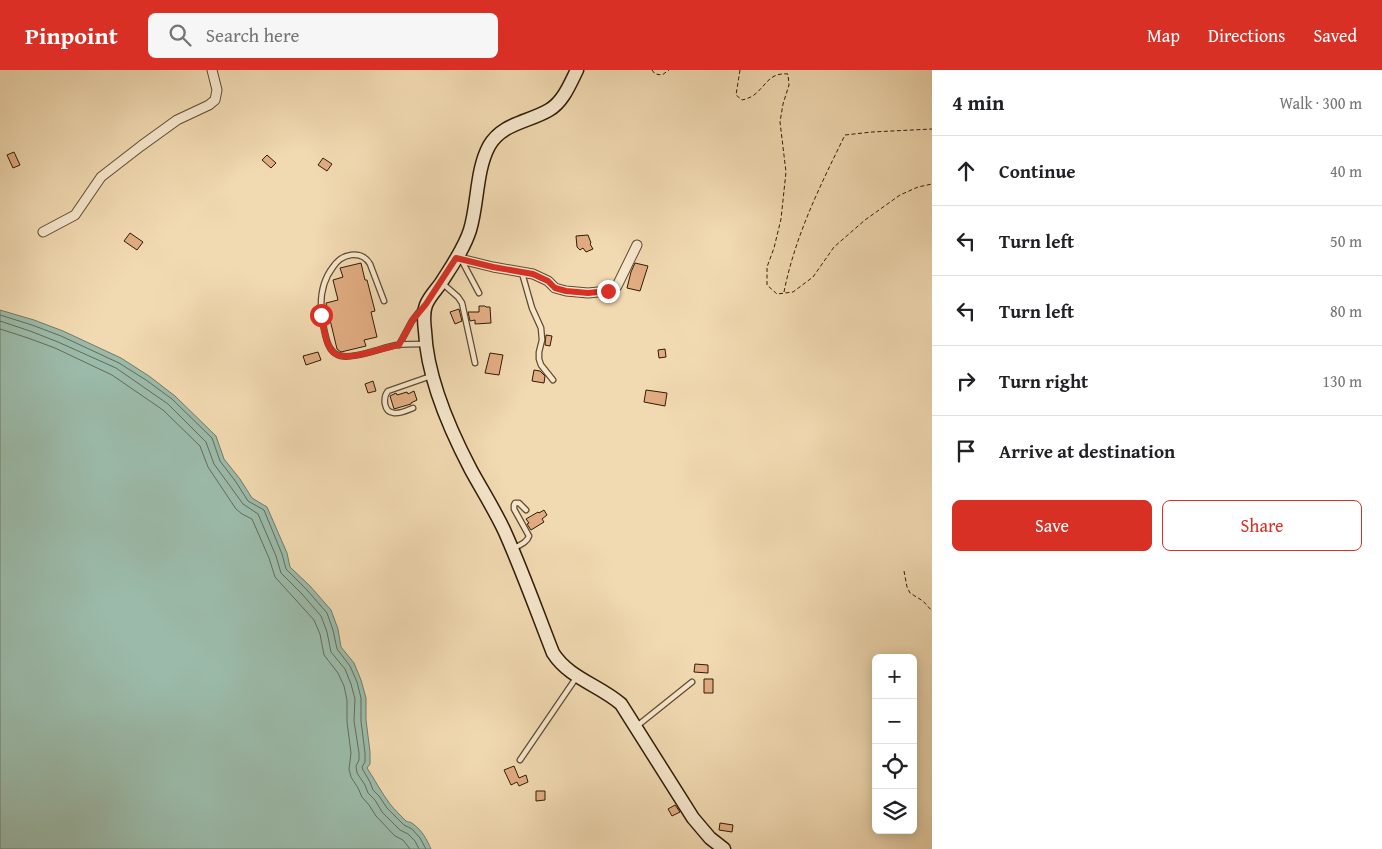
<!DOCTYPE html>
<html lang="en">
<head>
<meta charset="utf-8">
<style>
	:root { --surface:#fff; --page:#f6f6f6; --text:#202124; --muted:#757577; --line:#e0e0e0; --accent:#d93025 }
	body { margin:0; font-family:"Gentium Book Plus",serif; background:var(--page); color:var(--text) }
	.controls { position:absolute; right:15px; bottom:15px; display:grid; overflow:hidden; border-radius:8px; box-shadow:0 2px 12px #0003 }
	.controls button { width:45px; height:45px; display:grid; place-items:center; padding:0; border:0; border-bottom:1px solid var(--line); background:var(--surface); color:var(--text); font:25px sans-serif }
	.stop { position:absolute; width:15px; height:15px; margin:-11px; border:4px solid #d93025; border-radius:50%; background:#fff }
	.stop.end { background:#d93025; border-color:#fff; box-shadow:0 1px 5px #0008 }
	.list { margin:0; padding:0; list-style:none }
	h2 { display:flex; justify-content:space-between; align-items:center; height:65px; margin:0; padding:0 20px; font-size:21px }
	h2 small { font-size:16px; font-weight:400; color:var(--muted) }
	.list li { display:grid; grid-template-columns:32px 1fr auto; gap:15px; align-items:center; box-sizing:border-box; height:70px; padding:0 20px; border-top:1px solid var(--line) }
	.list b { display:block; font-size:19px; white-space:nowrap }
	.list em { font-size:16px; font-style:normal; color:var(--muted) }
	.actions { display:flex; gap:10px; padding:15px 20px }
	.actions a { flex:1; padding:11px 0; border:1px solid var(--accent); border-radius:8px; text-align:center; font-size:18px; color:var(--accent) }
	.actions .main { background:var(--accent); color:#fff }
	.icon { flex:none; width:28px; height:28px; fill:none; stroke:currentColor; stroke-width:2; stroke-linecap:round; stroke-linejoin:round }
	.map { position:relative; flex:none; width:932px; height:779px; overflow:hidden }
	header { display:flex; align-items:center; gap:30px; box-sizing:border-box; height:70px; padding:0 25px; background:var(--accent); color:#fff }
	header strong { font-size:24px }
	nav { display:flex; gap:28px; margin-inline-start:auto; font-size:18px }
	.search { width:350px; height:45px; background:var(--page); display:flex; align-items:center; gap:12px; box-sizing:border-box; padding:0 18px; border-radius:8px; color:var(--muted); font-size:19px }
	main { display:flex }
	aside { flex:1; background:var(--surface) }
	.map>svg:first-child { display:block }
</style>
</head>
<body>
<header>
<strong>Pinpoint</strong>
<div class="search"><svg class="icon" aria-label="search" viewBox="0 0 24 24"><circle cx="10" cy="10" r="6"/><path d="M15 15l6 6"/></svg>Search here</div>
<nav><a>Map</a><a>Directions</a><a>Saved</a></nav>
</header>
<main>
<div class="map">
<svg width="932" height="779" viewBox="0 0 932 779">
	<rect width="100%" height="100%" fill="#f1d9b1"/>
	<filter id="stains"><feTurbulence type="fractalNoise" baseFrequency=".004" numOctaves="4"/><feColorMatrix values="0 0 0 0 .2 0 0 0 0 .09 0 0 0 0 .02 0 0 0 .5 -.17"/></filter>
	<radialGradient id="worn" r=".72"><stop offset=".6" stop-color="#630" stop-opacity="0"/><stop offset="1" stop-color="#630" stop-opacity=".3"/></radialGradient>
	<path fill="#9bbaa9" stroke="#707b67" d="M0,240L34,250L63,261L121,288L149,306L175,326L216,366L224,389L240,409L252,428L267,437L287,483L290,497L310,516L331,540L338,559L341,577L354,593L361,610L366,628V650L370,682V694L367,698C375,710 381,722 390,734C394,739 401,746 406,751C410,753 410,751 413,754C422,760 427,770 431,779H0Z"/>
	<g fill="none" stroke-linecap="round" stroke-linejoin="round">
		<path stroke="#656b57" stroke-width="1" d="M0,245L32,255L61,266L119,293L146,310L172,329L212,368L220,391L236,412L248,431L264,440L282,484L286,499L307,520L327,543L333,560L337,579L350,596L357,612L361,628V651L365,683V692L362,697L363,700L370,712L373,720L379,726L387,738L404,755L412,759L420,768L426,779
			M0,251L30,261L58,272L116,298L168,334L206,372L214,394L243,434L258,444L276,486L281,503L302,524L321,546L327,562L331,582L345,599L351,614L355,629L354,651L359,683V690L356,696L357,703L365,715L368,723L375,730L382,742L400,760L408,764L415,771L419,779
			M0,259L28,268L55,278L112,305L163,340L200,376L208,397L236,439L242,444L252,449L269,488L275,507L314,550L320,564L324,585L338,603L344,616L347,630V652L351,683L349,699L351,707L358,718L362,727L369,735L376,746L395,766L403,770L410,779"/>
	</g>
	<path fill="#e2ac82" stroke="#2f1c05" d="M14,82L20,95L13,98L7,85Z
		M267,85L276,93L271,98L262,90Z
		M323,88L332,94L327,101L318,95Z
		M130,163L143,172L137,180L124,171Z
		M588,165L591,173L590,174L593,179L586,182L583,178L580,180L577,177L576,166Z
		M361,193L365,210H367L375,241L371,242L377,267L364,270L366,276L341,282L337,279L326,233L338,230L333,210L343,207L340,198Z
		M635,193L648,196L640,221L627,218L631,202Z
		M479,236H485L486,237H490L491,253L475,254V250L470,251L468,242H479Z
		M459,239L462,251L455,254L450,242Z
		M546,265L552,266L550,276L545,275Z
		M665,279L666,287L659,288L658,280Z
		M318,282L321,290L306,295L303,286Z
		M490,283L503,285L499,305L485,303Z
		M534,300L540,301L545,306L544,313L532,311Z
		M373,311L376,321L368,323L365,314Z
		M646,320L667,323L665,336L644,332Z
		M414,321L417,330L411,333V334L394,339L390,326L396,323L397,325L407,322L408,324Z
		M544,440L547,445L542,449L544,452L531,460L527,454L529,453L526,449L538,442L539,443Z
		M695,594L708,595V603L694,602Z
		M704,609H713V623H704Z
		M514,696L519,708L526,705L528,712L519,716L517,712L511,715L504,700Z
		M536,721H545V730L536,731Z
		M675,735L680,742L672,746L668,739Z
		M720,753L733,755L732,762L719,760Z"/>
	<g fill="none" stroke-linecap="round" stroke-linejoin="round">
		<g stroke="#604b30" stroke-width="7">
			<path id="lane" d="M462,191L479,223
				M522,203L532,238L541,258L542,270L539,282V289L541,295L553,310
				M442,213L458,227L462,233L475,293
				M384,231L370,194C366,187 360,184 351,185C343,186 337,191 333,197C319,215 319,237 324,259C326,268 328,281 338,285C350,291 383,277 397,275C406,274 415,274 424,274
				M399,275L412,251L422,238
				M413,338C408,340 400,344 394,343C383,342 383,327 388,321L431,306
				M513,478C519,476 527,473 529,466L514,439V435L515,433H519L526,440
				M637,656L692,612
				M520,690L576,608"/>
		</g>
		<g stroke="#604b30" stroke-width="11">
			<path id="street" d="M43,162L75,145L101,107L141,76L177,50L209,35L215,30L217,20L212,0
				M456,188L493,197L533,204L548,211L555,218L566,221L588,223L608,221L617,216L637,175"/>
		</g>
		<g stroke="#2f1c05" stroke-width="15">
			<path id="secondary" d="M577,0C570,14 563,32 549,40C529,52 502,53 489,76C476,100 478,134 470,160C464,179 451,197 441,213C436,220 429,227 426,235C423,243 424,253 425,261C427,308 450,360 471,400C482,420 494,439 504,460C522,500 537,542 553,583C569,608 599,615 621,634L693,748L710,768L724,779"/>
		</g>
		<path stroke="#2f1c05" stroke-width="1" stroke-dasharray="4 2.5" stroke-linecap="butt" d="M652,0L655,4L662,5L669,0
			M740,0L736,25L742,30C746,29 750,28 754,25C766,16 769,2 788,4L789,15L783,34L780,52L786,102L781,149L774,178L767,197V215L777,224L793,222L813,207L834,177L865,150L900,125L918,117L932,114
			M784,222C795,166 820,116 845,65L872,62L932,59
			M904,501L907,517L910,523L923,531L932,541"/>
		<use href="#lane" stroke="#f6e6cc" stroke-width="4.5"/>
		<use href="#street" stroke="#f6e6cc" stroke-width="9"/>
		<use href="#secondary" stroke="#f6e6cc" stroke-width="12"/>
	</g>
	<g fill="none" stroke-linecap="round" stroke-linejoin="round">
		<path stroke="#d93025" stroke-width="6" d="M321,245C324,257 325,273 333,282C344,294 384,277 399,275L412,251L426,234L456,188L493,197L533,204L548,211L555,218L566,221L588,223L608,221"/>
	</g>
	<rect width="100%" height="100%" filter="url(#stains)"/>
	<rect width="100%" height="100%" fill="url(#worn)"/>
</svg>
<div class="controls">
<button>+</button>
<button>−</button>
<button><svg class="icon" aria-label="locate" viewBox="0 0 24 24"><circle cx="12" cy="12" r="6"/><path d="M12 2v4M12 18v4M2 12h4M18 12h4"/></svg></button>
<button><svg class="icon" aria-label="layers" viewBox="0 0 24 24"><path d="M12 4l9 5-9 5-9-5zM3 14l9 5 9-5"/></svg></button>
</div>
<div class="stop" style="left:321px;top:245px"></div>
<div class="stop end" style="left:608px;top:221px"></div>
</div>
<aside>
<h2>4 min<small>Walk · 300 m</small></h2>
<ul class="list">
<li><svg class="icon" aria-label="ahead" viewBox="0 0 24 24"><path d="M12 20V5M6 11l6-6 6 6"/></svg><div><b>Continue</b></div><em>40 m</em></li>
<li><svg class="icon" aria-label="left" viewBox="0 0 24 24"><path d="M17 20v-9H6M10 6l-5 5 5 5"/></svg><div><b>Turn left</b></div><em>50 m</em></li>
<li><svg class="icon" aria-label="left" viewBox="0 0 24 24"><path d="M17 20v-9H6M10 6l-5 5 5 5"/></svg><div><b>Turn left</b></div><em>80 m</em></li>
<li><svg class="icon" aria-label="right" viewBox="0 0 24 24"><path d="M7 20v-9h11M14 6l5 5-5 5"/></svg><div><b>Turn right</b></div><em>130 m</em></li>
<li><svg class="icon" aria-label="arrive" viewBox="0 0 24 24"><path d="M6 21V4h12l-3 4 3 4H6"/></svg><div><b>Arrive at destination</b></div></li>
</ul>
<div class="actions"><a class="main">Save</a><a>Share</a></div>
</aside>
</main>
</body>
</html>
